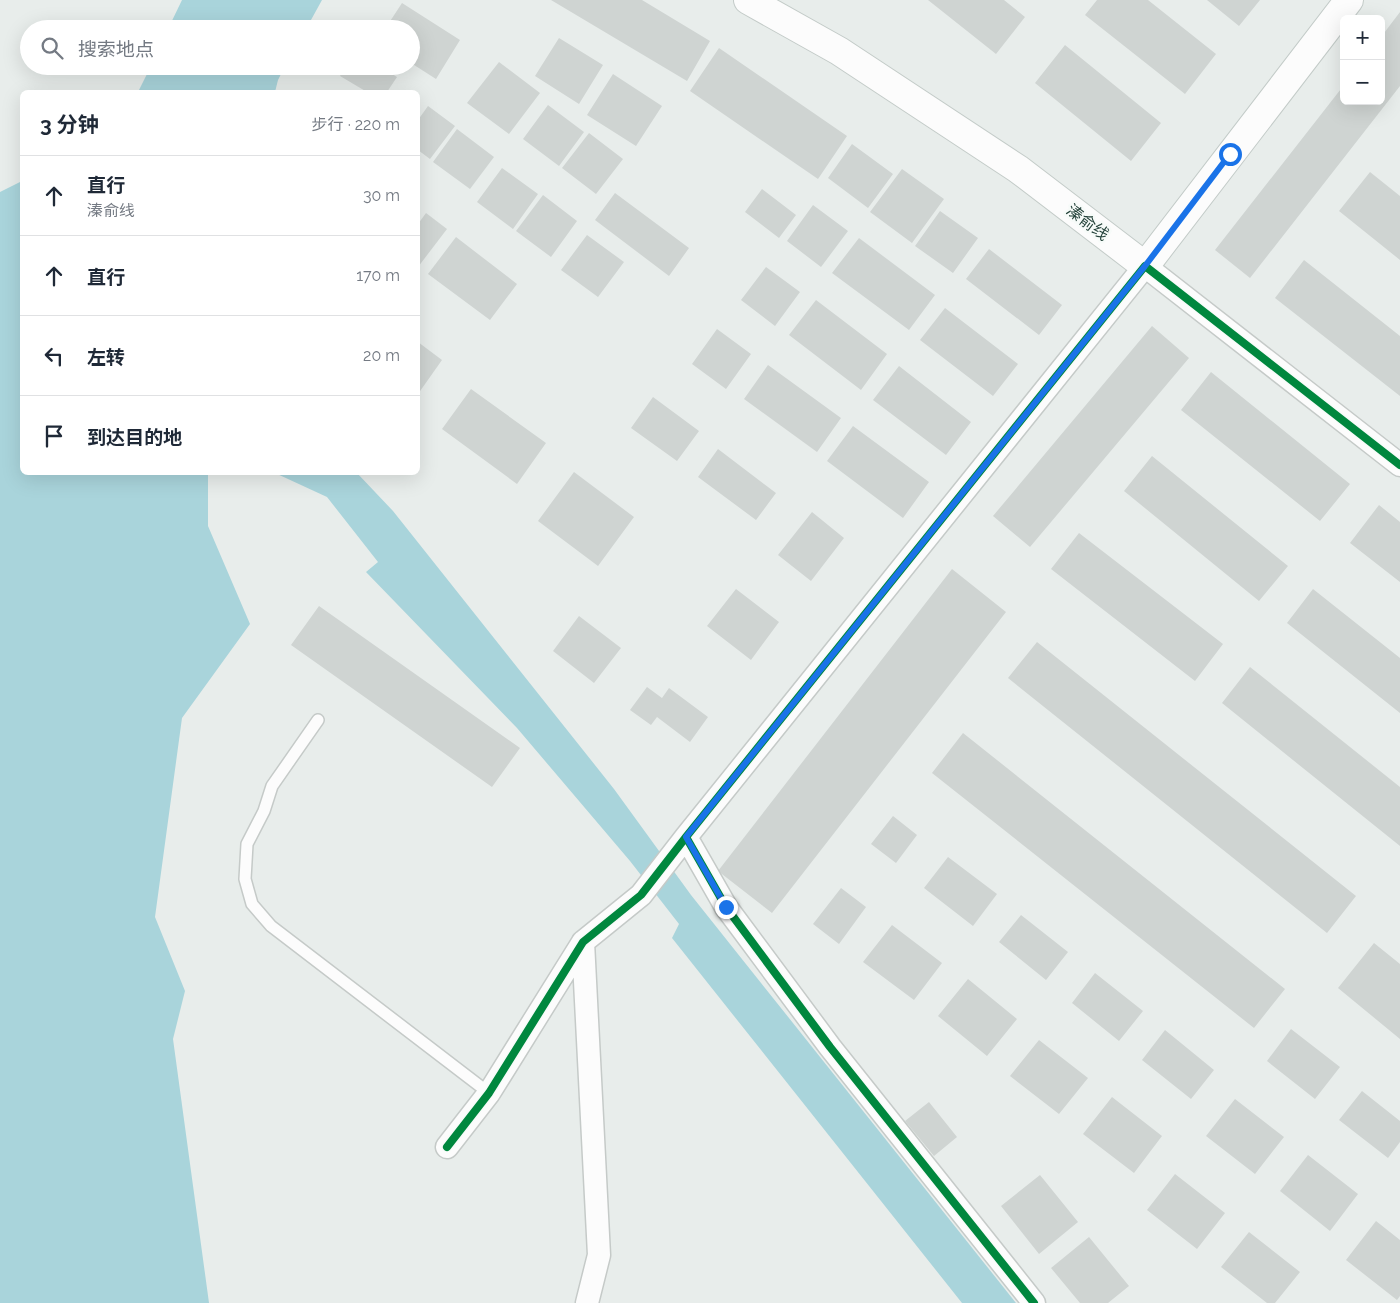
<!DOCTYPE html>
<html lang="zh">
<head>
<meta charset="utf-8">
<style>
	:root { --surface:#fff; --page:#f2f2f3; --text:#1f2937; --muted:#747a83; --line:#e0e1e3 }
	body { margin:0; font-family:Raleway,"Noto Sans SC",sans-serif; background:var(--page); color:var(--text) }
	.controls { position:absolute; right:15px; top:15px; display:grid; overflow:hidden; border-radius:8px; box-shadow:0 5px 20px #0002 }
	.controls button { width:45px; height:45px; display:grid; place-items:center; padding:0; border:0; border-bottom:1px solid var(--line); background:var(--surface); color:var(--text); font:25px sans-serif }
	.stop { position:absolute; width:15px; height:15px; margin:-11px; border:4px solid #1a73e8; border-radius:50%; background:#fff }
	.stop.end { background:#1a73e8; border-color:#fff; box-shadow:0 1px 5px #0008 }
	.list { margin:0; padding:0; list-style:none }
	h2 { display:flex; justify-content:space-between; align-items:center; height:65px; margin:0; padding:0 20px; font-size:21px }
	h2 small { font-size:16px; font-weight:400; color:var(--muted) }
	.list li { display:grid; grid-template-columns:32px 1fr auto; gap:15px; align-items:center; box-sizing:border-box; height:80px; padding:0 20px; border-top:1px solid var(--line) }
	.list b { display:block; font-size:19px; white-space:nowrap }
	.list p { margin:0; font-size:16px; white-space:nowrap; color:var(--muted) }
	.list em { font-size:16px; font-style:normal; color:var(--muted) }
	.icon { flex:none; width:28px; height:28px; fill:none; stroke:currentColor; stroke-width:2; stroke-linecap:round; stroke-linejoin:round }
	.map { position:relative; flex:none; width:1400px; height:1303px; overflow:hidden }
	.search { position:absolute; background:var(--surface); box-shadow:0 5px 20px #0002; left:20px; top:20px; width:400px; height:55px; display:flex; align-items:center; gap:12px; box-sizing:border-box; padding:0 18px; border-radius:28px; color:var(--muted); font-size:19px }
	.panel { position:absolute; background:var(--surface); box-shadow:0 5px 20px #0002; left:20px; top:90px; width:400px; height:385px; border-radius:8px }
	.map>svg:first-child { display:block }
</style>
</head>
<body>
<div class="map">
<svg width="1400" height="1303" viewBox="0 0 1400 1303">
	<rect width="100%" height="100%" fill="#e8edeb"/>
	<path fill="#a9d4db" d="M182,0H322L306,29H168Z
		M151,66H285L278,80L275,92H138Z
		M22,181V472L208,473V526L250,624L182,718L155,917L185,991L173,1039L209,1303H0V192Z
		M275,473H357L393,511L614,789L691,895L1016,1303H962L672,938L679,924L630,861L517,728L366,572L378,562L327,497Z"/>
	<path fill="#cfd4d2" d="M551,0H642L710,41L687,81Z
		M928,0H1004L1025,17L996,54Z
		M1097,0H1148L1216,54L1185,94L1085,15Z
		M1207,0H1260L1239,26Z
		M402,3L460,40L436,79L411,63V29H385Z
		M1400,12V86L1250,278L1215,250L1344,85V101H1381V37Z
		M559,38L603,65L579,104L535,76Z
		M1065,45L1161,123L1131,161L1035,83Z
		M719,48L847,136L818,179L690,91Z
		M499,62L540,93L509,134L467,103Z
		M345,66H379L397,77L387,92H367L340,76Z
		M613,74L662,106L636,146L587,115Z
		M548,105L584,132L559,166L523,139Z
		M428,106L455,126L430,159L418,150V120Z
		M457,129L494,157L470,189L433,162Z
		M589,133L623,159L596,194L562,168Z
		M852,144L893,174L868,208L828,178Z
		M502,168L538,194L513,229L477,202Z
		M902,169L944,199L912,243L870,212Z
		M1370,172L1400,196V260L1339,211Z
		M762,189L796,215L779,238L745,212Z
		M615,193L689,248L669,276L595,220Z
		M543,195L577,221L551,257L516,231Z
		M813,205L848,231L821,267L787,241Z
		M940,211L978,238L953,273L915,246Z
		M426,213L447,229L418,267V224Z
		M587,235L624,262L598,297L561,270Z
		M456,237L517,284L490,320L428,274Z
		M859,238L935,295L909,330L832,273Z
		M989,249L1062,305L1039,335L966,279Z
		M1304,260L1400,336V396L1275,298Z
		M766,267L800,292L775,326L741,300Z
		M816,300L887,354L861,390L789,335Z
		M945,308L1018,364L993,396L920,340Z
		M1152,326L1189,358L1030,547L993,516Z
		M717,329L751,354L726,389L692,364Z
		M418,342L442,360L418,394Z
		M768,365L841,418L817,452L744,399Z
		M899,366L971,422L946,455L873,400Z
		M1211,372L1350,484L1320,521L1181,410Z
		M471,389L546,443L517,484L442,429Z
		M653,397L699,431L677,461L631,428Z
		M853,426L929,482L903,518L827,461Z
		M718,449L776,493L756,520L698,477Z
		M1152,456L1288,566L1259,601L1124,491Z
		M574,472L634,517L598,566L538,521Z
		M1379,505L1400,522V582L1350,543Z
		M812,512L844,538L811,581L778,555Z
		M1079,533L1223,644L1195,681L1051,569Z
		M952,569L1006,612L772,913L718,871Z
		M736,589L779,622L751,660L707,626Z
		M1313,589L1400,658V713L1287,623Z
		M319,606L520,748L492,787L291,645Z
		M579,616L621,648L594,683L553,651Z
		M1037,642L1356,896L1327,933L1008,678Z
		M1250,667L1400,787V846L1222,703Z
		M647,687L662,698L669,688L708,717L690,742L657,717L651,725L630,710Z
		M963,733L1285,989L1254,1028L932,773Z
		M893,816L917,835L896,863L871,844Z
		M948,857L997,894L973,926L924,888Z
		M841,888L866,907L839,944L813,924Z
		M1021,915L1068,952L1046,980L999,942Z
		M892,925L942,963L914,1000L863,962Z
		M1374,943L1400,964V1039L1338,988Z
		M1095,973L1143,1011L1119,1041L1072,1003Z
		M968,979L1017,1019L987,1056L938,1016Z
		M1291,1029L1340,1067L1315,1099L1267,1061Z
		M1165,1030L1214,1070L1191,1099L1142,1060Z
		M1039,1040L1088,1078L1059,1114L1010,1076Z
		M1362,1091L1400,1121V1142L1388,1158L1339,1120Z
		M1112,1097L1162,1136L1134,1173L1083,1134Z
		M1235,1099L1284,1137L1255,1174L1206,1136Z
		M929,1102L957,1137L934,1156L905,1121Z
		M1308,1155L1358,1194L1330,1231L1280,1191Z
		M1175,1174L1225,1213L1197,1249L1147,1210Z
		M1040,1175L1078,1222L1039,1254L1001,1206Z
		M1376,1221L1400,1240V1296L1397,1300L1346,1260Z
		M1249,1232L1300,1272L1275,1303H1267L1221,1267Z
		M1089,1237L1129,1286L1108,1303H1080L1051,1268Z"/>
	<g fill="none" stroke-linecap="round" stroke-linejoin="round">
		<g stroke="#c5cac8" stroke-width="14">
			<path id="service" d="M318,720L272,786L264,811L247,844L245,879L252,904L271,926L489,1093"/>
		</g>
		<g stroke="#c5cac8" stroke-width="25">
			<path id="minor" d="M686,837L726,907L830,1047L1034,1303
				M583,942L599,1255L587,1303
				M447,1147L489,1093L583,942L641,895L686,837L1145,266L1400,465"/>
		</g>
		<g stroke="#c3cbc8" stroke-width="30">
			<path id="secondary" d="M748,0L839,51L1018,169L1145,266L1349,0"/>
		</g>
		<use href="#service" stroke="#fcfcfc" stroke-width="11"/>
		<use href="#minor" stroke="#fcfcfc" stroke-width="22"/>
		<use href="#secondary" stroke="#fcfcfc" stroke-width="28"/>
		<g stroke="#f7fbf9" stroke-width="11">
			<path id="cycleway" d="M686,837L726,907L830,1047L1034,1303
				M447,1147L489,1093L583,942L641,895L686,837L1145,266L1400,465"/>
		</g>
		<use href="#cycleway" stroke="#00873e" stroke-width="8"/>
	</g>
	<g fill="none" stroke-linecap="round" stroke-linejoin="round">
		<path stroke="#1a73e8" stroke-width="6" d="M726,907L686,837L1145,266L1230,154"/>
	</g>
	<g text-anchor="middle" stroke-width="5" stroke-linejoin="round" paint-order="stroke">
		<g font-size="16" fill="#24423a" stroke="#f7fbf9">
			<text transform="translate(1088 222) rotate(37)" y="6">溱俞线</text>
		</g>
	</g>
</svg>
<div class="controls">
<button>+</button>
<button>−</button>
</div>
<div class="stop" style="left:1230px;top:154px"></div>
<div class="stop end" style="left:726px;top:907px"></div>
<div class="search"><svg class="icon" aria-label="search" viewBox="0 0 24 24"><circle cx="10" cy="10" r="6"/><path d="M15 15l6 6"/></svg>搜索地点</div>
<section class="panel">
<h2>3 分钟<small>步行 · 220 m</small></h2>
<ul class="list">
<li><svg class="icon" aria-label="ahead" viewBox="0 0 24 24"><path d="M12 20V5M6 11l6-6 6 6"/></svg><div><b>直行</b><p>溱俞线</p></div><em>30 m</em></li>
<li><svg class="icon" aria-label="ahead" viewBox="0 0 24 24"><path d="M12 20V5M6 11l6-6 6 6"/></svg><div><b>直行</b></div><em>170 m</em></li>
<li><svg class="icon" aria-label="left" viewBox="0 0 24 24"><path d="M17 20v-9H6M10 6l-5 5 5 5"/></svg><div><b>左转</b></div><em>20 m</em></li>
<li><svg class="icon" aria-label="arrive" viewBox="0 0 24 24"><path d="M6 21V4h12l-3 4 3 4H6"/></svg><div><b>到达目的地</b></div></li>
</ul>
</section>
</div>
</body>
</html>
